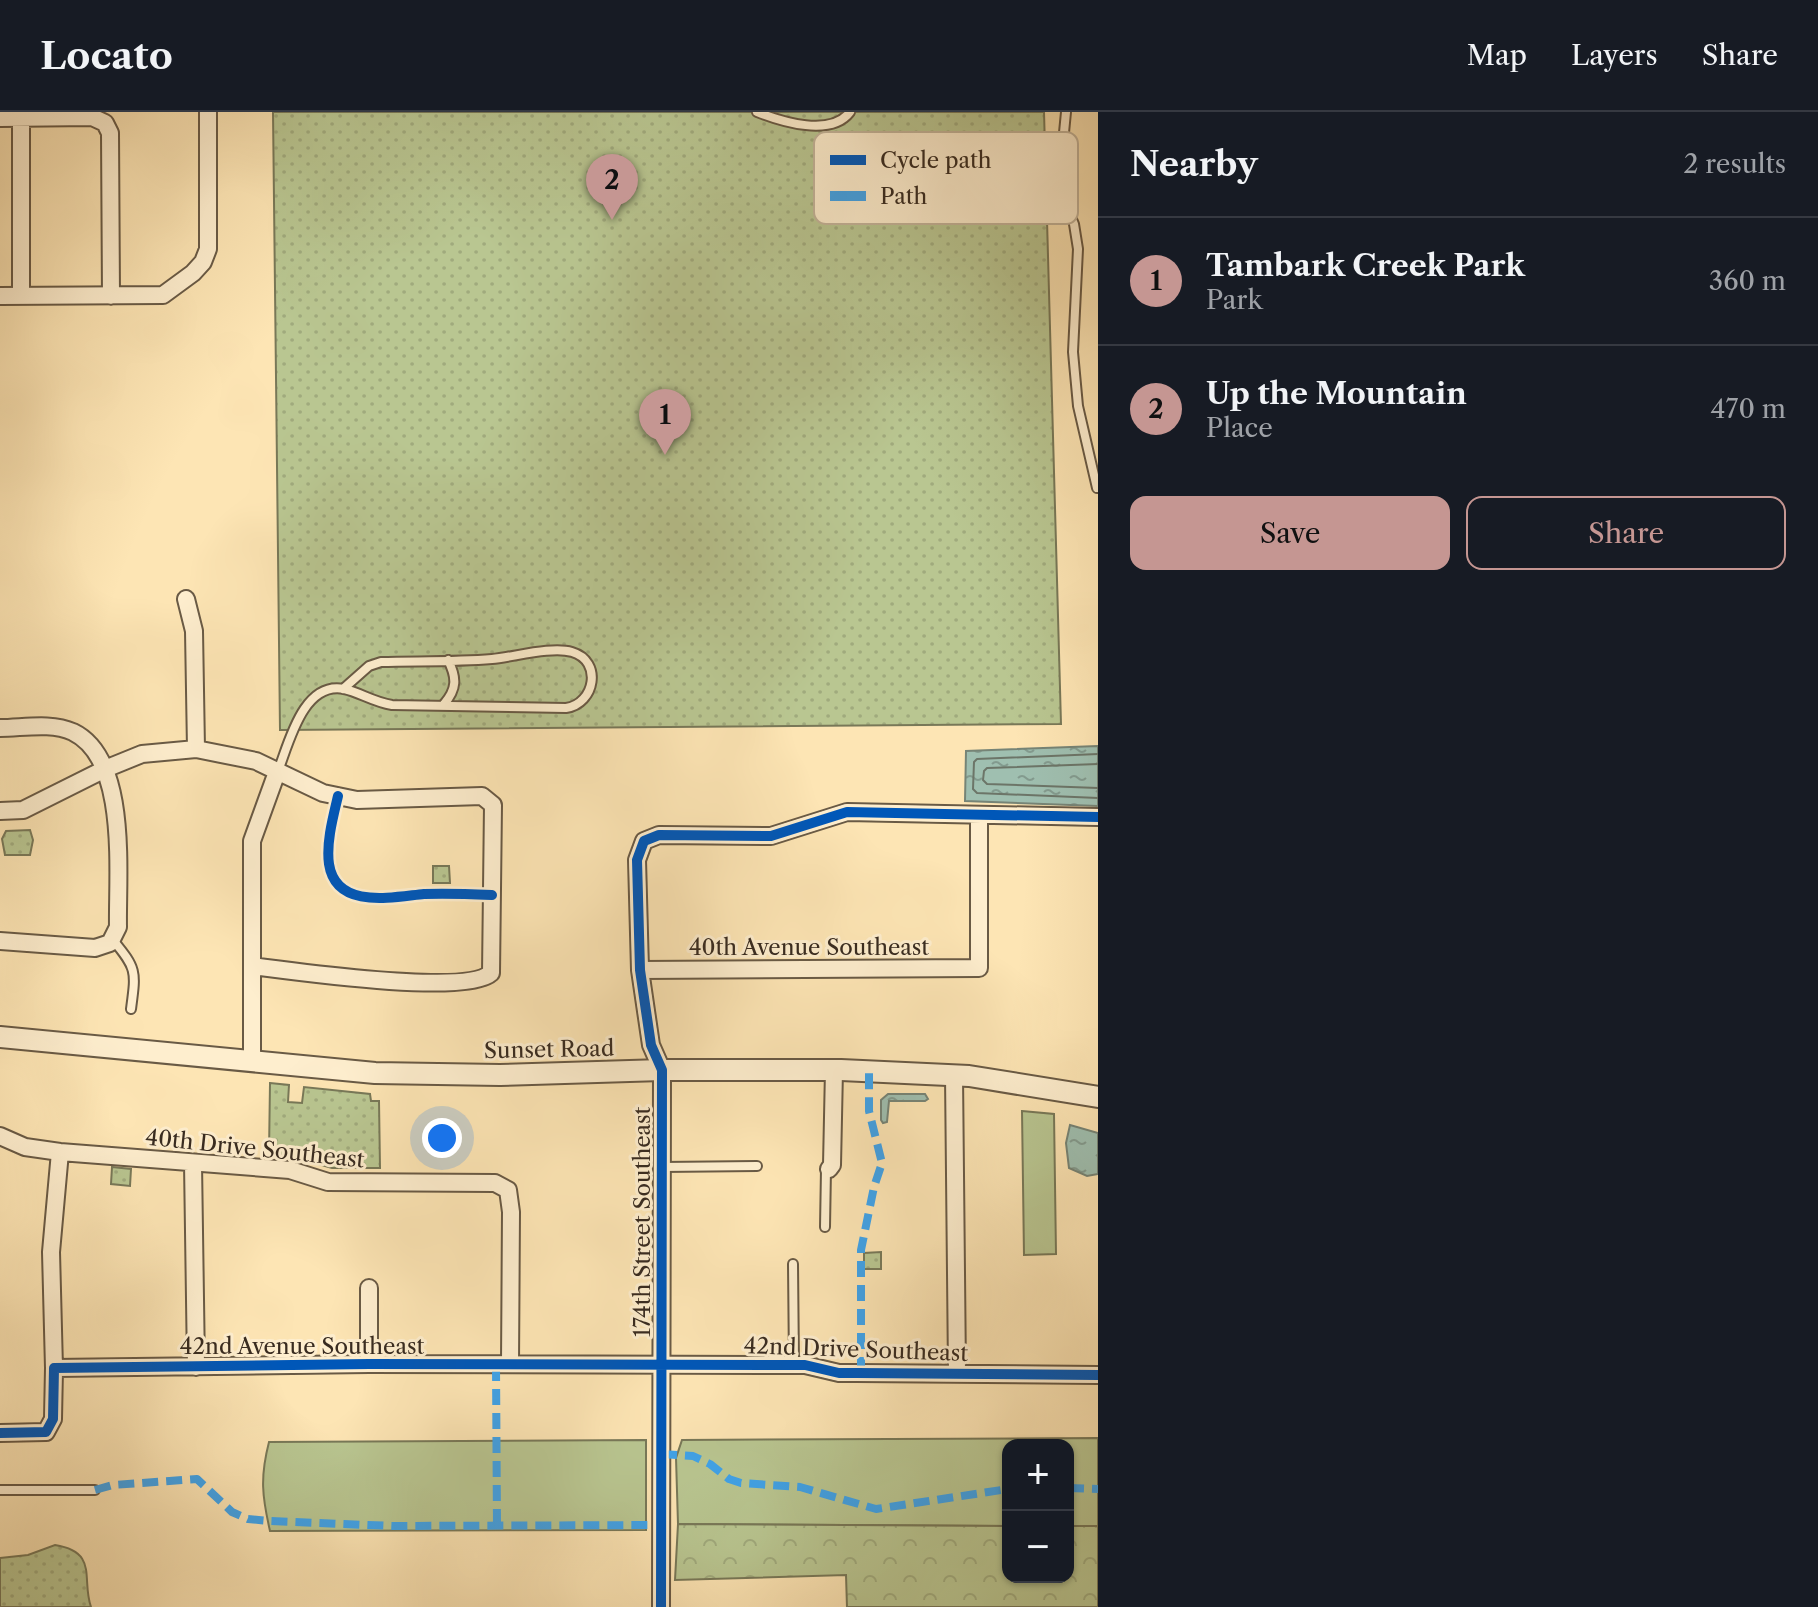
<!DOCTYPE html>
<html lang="en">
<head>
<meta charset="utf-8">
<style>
	:root { --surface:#171b24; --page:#242831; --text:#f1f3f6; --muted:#9ea1a6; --line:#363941; --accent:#c59692 }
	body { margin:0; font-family:"Libre Caslon Text",serif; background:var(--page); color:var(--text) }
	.controls { position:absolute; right:24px; bottom:24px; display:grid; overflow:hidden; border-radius:16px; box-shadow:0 2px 6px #0004 }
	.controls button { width:72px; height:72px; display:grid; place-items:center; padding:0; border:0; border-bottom:2px solid var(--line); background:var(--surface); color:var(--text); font:40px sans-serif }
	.you { position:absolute; left:442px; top:1026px; width:28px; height:28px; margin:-20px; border:6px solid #fff; border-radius:50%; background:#1a73e8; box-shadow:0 0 0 12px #1a73e833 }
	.badge { display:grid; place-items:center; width:52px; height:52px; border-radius:50%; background:var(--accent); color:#111; font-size:26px; font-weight:700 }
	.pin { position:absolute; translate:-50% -66px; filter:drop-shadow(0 2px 4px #0008) }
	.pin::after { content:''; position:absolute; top:42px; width:28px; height:24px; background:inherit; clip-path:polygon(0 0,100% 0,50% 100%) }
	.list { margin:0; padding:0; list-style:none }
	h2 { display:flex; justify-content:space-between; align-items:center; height:104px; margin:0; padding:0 32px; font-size:34px }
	h2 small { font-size:26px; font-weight:400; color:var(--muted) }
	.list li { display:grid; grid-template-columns:52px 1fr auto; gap:24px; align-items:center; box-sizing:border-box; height:128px; padding:0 32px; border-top:2px solid var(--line) }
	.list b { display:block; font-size:30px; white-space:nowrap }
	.list p { margin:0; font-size:26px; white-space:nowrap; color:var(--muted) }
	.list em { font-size:26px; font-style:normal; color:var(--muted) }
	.actions { display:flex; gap:16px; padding:24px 32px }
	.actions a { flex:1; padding:18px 0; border:2px solid var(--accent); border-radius:16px; text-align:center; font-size:28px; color:var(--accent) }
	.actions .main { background:var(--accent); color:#111 }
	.map { position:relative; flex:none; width:1098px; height:1495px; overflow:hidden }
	header { display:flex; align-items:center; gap:48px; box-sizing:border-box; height:112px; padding:0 40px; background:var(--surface); border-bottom:2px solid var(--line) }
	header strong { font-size:38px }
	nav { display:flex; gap:44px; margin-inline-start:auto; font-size:28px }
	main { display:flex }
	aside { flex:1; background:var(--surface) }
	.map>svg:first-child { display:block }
</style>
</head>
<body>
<header>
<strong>Locato</strong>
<nav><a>Map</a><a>Layers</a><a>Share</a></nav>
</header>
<main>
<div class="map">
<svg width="1098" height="1495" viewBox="0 0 1098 1495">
	<defs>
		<pattern id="forest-crowns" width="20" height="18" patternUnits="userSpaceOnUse" patternTransform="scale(2)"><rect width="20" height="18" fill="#b9c691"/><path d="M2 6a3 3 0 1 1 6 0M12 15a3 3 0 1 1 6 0" fill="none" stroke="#a0aa7d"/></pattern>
		<pattern id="park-dots" width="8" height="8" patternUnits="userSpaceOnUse" patternTransform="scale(2)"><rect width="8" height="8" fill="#b9c691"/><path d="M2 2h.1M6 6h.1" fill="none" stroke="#a0aa7d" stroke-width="1.8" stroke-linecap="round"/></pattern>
		<pattern id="water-ripples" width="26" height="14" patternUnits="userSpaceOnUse" patternTransform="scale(2)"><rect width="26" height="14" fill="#9fbfb0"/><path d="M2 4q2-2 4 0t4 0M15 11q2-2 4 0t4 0" fill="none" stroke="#839b8f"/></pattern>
	</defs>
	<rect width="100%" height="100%" fill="#fde5b4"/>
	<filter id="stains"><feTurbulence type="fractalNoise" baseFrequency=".0025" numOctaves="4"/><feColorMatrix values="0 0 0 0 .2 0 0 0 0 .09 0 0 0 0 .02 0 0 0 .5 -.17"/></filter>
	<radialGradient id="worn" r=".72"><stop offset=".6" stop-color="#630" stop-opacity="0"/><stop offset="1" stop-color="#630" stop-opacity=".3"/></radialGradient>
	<path fill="#b9c691" stroke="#787858" stroke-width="2" d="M1022,999L1054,1002L1056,1142L1024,1143Z
		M1098,1326V1414H1068V1333H1008V1414L678,1412L676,1346L682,1328Z
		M646,1328V1418L270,1419C262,1384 260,1365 269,1330Z"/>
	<path fill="url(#forest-crowns)" stroke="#787858" stroke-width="2" d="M678,1412L1008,1414V1465H1068V1414H1098V1495H847L846,1463L675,1468Z"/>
	<path fill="url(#park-dots)" stroke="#787858" stroke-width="2" d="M273,0H1044L1061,612L280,618Z
		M30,718L33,728L30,743H5L2,727L6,719Z
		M433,754H449L450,771H433Z
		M270,971L289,973L288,990L302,991L304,975L370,982L371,989H379L380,1056H332L294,1045L269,1041Z
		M112,1055L131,1057L130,1074L111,1072Z
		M881,1140V1157H864V1141Z
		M55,1433C99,1440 81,1467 91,1495H0V1446L28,1443Z"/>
	<path fill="url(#water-ripples)" stroke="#768476" stroke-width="2" d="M1098,634V694L965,689L966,639Z
		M888,982H925L928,987L925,989H889L887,1010L883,1011L881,1008V988Z
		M1070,1013L1098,1021V1062L1087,1064L1069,1056L1066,1031Z"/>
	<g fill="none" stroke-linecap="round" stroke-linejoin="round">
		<path stroke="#6c7568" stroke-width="2" d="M1098,642L977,647L974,650L973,677L977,681L1098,686
			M1098,652L987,656L984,659L983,668L987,672L1098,676"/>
		<g stroke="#695a45" stroke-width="12">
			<path id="service" d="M757,0C782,10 831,25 850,0
				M1066,0L1063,31L1065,91L1074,112L1078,137L1073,240L1078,294L1097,376
				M444,592C457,577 457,566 448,548
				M278,659C289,631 303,569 344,577C359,580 373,590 392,593L566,596C595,592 603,549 572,540C552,534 514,545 492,547C455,550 418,549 381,550L369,554L343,577
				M113,828C137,857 136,859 131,897
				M662,1055L757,1054
				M825,1115L826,1057H828
				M793,1152L794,1253
				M0,1378H95"/>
		</g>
		<g stroke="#695a45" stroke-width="20">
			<path id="minor" d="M0,6L92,5L105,11L110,21L111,184
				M0,184L163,183L193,161L203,150L208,137V0
				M21,184V0
				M186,487L194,519L196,637
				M0,616C23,616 51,610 73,620C129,647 117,762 118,815L110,831L95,836L0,829
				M0,699L23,698L105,657L142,642L196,637L256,649L323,681L357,688L482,684L493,693L491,861C466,884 292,859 252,854
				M640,858L979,856V703
				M252,948V729L277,660
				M954,963L957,1260
				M0,1024L25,1035L60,1040L290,1058L328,1070L495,1071L508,1078L511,1100L510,1252
				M193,1051L196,1255
				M829,1057L832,1053L834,958
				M369,1252V1176
				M54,1256L51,1140L60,1040
				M0,1321L46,1320L53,1307L54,1256L369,1252L805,1253L839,1261H857L1098,1263
				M661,1495L662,958L651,933L640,858L637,748L644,729L659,723L771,724L847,700L1098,705"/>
		</g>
		<g stroke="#695a45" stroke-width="24">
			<path id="tertiary" d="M0,925L375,961L500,963L662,958H841L969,964L1098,985"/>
		</g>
		<use href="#service" stroke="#feeece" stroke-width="8"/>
		<use href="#minor" stroke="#feeece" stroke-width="16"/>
		<use href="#tertiary" stroke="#feeece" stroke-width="20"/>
		<path stroke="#3fa3ea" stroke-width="8" stroke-dasharray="16 8" stroke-linecap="butt" d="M915,54L935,84
			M496,1253L497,1414
			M861,1261V1138L874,1075L882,1051L869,999V960
			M661,1342L693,1344L710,1352L729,1367L741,1371L800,1375L876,1397L1008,1377
			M1068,1376L1098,1377
			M95,1378L113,1373L197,1367L232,1400L248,1407L270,1409L393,1414L661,1413"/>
		<g stroke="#feeece" stroke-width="15">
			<path id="cycleway" d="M338,684C333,705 326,731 329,752C336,798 393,785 424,782C446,781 470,782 492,783
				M0,1321L46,1320L53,1307L54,1256L369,1252L805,1253L839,1261H857L1098,1263
				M661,1495L662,958L651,933L640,858L637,748L644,729L659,723L771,724L847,700L1098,705"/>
		</g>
		<use href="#cycleway" stroke="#0057b8" stroke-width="10"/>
	</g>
	<g text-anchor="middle" stroke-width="6" stroke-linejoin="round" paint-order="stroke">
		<g font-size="22" fill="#382b20" stroke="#feeece">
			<text x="809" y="843">40th Avenue Southeast</text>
			<text transform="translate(549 937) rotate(-1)" y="8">Sunset Road</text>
			<text transform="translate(255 1036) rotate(6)" y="8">40th Drive Southeast</text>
			<text transform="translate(642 1110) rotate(-90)" y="8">174th Street Southeast</text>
			<text x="302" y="1242">42nd Avenue Southeast</text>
			<text transform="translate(856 1237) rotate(2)" y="8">42nd Drive Southeast</text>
		</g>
	</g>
	<rect x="814" y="20" width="264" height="92" rx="12" fill="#feeece" stroke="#c3b49a" stroke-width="2"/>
	<rect x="830" y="43" width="36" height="10" fill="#0057b8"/>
	<rect x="830" y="79" width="36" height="10" fill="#3fa3ea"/>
	<g font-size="22" fill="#382b20">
		<text x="880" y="56">Cycle path</text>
		<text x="880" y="92">Path</text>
	</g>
	<rect width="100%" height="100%" filter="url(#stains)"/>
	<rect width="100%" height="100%" fill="url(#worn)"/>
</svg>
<div class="controls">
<button>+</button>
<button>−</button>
</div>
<div class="you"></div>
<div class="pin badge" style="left:665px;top:343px">1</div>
<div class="pin badge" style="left:612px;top:108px">2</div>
</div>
<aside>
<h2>Nearby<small>2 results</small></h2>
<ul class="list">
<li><span class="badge">1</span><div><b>Tambark Creek Park</b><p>Park</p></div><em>360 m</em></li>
<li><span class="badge">2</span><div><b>Up the Mountain</b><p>Place</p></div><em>470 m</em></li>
</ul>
<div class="actions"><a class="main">Save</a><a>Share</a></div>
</aside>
</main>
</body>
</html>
